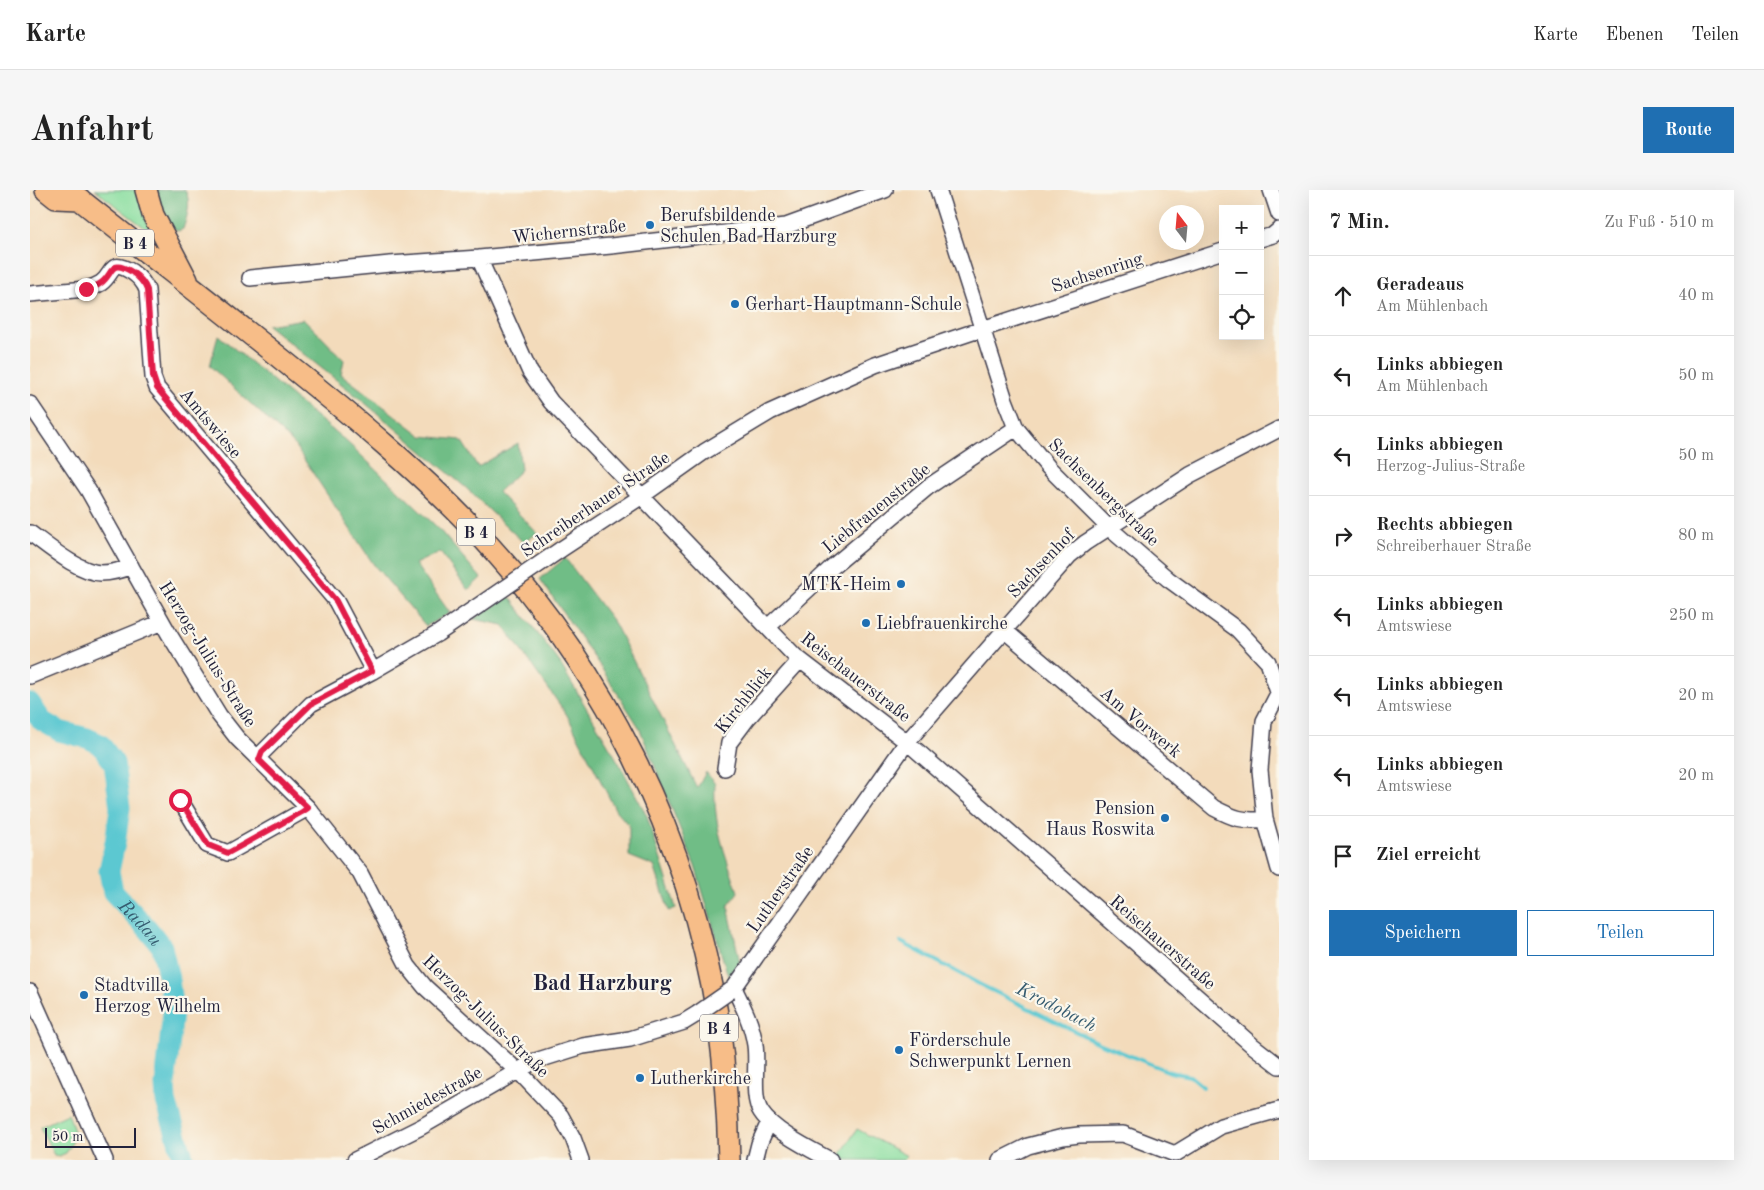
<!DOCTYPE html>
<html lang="de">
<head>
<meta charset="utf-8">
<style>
	:root { --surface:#fff; --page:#f6f6f6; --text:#222; --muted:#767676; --line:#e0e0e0; --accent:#1f6fb2 }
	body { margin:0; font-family:"Old Standard TT",serif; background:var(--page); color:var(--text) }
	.controls { position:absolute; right:15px; top:15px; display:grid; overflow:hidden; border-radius:0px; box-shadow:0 5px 20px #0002 }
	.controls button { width:45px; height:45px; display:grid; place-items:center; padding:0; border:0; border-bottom:1px solid var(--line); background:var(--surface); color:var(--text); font:25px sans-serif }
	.compass { position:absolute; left:1129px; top:15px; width:45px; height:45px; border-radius:50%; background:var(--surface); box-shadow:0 5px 20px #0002; rotate:344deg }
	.scale { position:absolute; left:15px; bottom:12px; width:91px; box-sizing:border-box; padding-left:5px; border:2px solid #22223b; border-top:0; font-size:14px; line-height:18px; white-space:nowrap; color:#22223b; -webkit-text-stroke:4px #fbf7ec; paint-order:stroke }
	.stop { position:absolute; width:15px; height:15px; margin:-11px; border:4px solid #e11d48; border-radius:50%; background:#fff }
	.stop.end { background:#e11d48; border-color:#fff; box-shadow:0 1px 5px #0008 }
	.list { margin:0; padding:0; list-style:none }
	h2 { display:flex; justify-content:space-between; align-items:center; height:65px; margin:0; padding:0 20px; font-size:21px }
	h2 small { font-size:16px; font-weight:400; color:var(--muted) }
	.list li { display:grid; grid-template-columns:32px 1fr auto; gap:15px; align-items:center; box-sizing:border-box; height:80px; padding:0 20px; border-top:1px solid var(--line) }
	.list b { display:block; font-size:19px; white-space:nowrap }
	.list p { margin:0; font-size:16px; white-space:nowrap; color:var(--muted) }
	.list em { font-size:16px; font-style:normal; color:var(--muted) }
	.actions { display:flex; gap:10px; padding:15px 20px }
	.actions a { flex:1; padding:11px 0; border:1px solid var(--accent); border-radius:0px; text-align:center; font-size:18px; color:var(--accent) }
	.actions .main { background:var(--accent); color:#fff }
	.icon { flex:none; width:28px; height:28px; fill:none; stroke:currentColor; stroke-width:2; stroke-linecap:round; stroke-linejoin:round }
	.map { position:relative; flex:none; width:1249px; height:970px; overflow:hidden; border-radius:0px }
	header { display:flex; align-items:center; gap:30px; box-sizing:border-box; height:70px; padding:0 25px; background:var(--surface); border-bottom:1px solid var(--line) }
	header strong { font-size:24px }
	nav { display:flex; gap:28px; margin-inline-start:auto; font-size:18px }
	.intro { display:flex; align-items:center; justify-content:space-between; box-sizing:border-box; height:120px; padding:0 30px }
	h1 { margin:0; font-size:35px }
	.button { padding:12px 22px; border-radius:0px; background:var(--accent); color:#fff; font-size:18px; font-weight:700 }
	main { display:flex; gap:30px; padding:0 30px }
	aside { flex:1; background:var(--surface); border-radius:0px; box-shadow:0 5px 20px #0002 }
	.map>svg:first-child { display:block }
</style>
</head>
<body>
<header>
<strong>Karte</strong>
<nav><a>Karte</a><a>Ebenen</a><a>Teilen</a></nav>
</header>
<div class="intro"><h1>Anfahrt</h1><a class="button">Route</a></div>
<main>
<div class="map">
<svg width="1249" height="970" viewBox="0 0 1249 970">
	<rect width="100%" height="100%" fill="#fbf7ec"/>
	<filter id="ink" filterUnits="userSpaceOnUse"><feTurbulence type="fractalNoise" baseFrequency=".02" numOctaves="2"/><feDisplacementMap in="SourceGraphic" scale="10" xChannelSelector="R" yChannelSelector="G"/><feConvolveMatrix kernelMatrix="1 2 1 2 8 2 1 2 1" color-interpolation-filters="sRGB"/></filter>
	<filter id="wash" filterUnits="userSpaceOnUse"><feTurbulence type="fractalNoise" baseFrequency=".0096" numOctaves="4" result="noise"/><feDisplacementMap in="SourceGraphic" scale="20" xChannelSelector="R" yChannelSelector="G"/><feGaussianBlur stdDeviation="1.12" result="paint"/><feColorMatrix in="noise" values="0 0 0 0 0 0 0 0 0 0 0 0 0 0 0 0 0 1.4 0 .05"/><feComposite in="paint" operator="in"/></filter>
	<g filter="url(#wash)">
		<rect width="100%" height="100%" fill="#f3dbbb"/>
		<path fill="#8adea0" stroke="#56806e" d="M65,0H108L127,47Z
			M38,924C45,941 47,947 36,963L29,966L24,965L10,937Z
			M827,939L877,966L873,970H818L809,967Z"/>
		<path fill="#6fbd86" stroke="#487060" d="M125,0H155C162,12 157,27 153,39L148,41L135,36Z
			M274,129L314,170L311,184L392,246L431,250L448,277L488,253L491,280L468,302L507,343L494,353L435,297L329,208L237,135Z
			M188,145L317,252L407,337L451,388L438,400L410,362L385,374L420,423L396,436L344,375L263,253L180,176Z
			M535,368L585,434L667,598L676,582L685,594C683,636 695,663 708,702L698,716L710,773L698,786L665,676L609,537L570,476L510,389Z
			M479,406L528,470L589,573L617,626L646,718L639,721L624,676L599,666V635L586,621L537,525L473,435L443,429Z"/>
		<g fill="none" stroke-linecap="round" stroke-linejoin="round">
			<path stroke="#5bc8d1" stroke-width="4" d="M871,752L951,795L1069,853L1140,882L1160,886L1173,897"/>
			<path stroke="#5bc8d1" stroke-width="21" id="s1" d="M0,513L12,531L29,541L57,548L70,554L84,573L90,618L85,653L79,681L83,702L118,739L132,757L139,789L143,822L135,895L136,911L154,970"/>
		</g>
	</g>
	<g filter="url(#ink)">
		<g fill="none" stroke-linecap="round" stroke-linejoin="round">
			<g stroke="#413e4e" stroke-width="18">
				<path id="minor" d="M908,0L975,210L986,238L1019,278L1078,337L1138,389L1208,440L1238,472L1248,502
					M1241,0L1249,24
					M1230,49L1243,45L1249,40
					M449,68L500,182L521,212L765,466L877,552L1222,855L1249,876
					M220,88L360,74L449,68L581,56L756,36L855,0
					M0,104L56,99C61,98 66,96 71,93C84,84 79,68 102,82C109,87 114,92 117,100L123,187L127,198L306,411L343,481
					M0,214L58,300L139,444L189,525L207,548L278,618L330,683L378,776L395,797L494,887L531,926L543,948L551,970
					M0,343C18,356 48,382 71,383C82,383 92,380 101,376
					M530,360L612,306L674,262L740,222L845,175L952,139L1193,61
					M738,437L801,378L898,297L986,238
					M974,440L1184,618C1203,628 1213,632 1235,629
					M0,486L132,432
					M1249,502L1234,531L1230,580L1235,629L1249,679
					M229,570L232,563L281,514L343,481L407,444
					M695,578L699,553L717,529L770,470
					M150,610L177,655L198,663L278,618
					M704,798C713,816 722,834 725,855C728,875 721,907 731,922C743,941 780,959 800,970
					M700,801L704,798L877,552L1039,366L1055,353L1160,285L1249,239
					M0,802L75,970
					M325,970L391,937L505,871L553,856L600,849L654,832L667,824
					M725,970L729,954L739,932
					M970,970L998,956L1033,947L1049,945L1093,944L1145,964L1191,936L1249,920"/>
			</g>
			<g stroke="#413e4e" stroke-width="24">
				<path id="highway" d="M16,0L26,8L50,9
					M38,0C114,61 190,119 265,180C326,229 386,279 440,335C572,472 660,647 689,835C695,880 698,925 699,970
					M116,0L123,25L157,90"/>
			</g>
			<use href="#minor" stroke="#fff" stroke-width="15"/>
			<use href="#highway" stroke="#f7bd88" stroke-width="21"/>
			<g stroke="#413e4e" stroke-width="18" stroke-linecap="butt">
				<path id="minor-bridge" d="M407,444L530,360
					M667,824L700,801"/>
			</g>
			<use href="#minor-bridge" stroke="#fff" stroke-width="15"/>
		</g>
	</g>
	<g fill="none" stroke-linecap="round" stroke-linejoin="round" filter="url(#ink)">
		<path stroke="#e11d48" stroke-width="6" d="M56,99C61,98 67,96 71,93C84,84 79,68 102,82C109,87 114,92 117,100L123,186L127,198L306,411L342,481L281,514L232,562L229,570L278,618L272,622L198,663L178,655L150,610"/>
	</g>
	<g fill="#1f6fb2" stroke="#fbf7ec" stroke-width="2">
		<circle cx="620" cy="35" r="5"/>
		<circle cx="705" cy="114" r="5"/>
		<circle cx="871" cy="394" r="5"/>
		<circle cx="836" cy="433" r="5"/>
		<circle cx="1135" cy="628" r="5"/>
		<circle cx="54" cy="805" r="5"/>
		<circle cx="869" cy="860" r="5"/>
		<circle cx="610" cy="888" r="5"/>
	</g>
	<g text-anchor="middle" stroke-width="4.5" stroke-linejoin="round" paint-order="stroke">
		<g fill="#fbf7ec" stroke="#636270" stroke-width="1">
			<rect x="86" y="39.5" width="38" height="27" rx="4"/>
			<rect x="427" y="328.5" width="38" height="27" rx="4"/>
			<rect x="670" y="824.5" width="38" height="27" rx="4"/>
		</g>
		<g font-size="16" font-weight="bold" fill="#22223b">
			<text x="105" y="59">B 4</text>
			<text x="446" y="348">B 4</text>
			<text x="689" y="844">B 4</text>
		</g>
		<g font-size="18" fill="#22223b" stroke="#fbf7ec" text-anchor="start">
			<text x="630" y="31">Berufsbildende<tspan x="630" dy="21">Schulen Bad Harzburg</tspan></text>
			<text x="715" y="120">Gerhart-Hauptmann-Schule</text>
			<text x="861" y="400" text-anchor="end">MTK-Heim</text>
			<text x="846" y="439">Liebfrauenkirche</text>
			<text x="1125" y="624" text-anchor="end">Pension<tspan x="1125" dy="21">Haus Roswita</tspan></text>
			<text x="64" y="801">Stadtvilla<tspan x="64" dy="21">Herzog Wilhelm</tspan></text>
			<text x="879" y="856">Förderschule<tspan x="879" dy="21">Schwerpunkt Lernen</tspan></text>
			<text x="620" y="894">Lutherkirche</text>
		</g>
		<g font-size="18" fill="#22223b" stroke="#fbf7ec">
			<text transform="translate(539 41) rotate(-6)" y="6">Wichernstraße</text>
			<text transform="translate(1067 82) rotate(-18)" y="6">Sachsenring</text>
			<text transform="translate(181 233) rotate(50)" y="6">Amtswiese</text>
			<text transform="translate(1074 302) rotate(44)" y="6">Sachsenbergstraße</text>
			<text transform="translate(565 314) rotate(-34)" y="6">Schreiberhauer Straße</text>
			<text transform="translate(846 318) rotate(-39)" y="6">Liebfrauenstraße</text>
			<text transform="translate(1011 373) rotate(-46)" y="6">Sachsenhof</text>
			<text transform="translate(178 464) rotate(58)" y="6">Herzog-Julius-Straße</text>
			<text transform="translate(826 487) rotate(38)" y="6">Reischauerstraße</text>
			<text transform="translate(713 510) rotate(-52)" y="6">Kirchblick</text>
			<text transform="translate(1111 532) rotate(40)" y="6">Am Vorwerk</text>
			<text transform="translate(750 699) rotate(-55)" y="6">Lutherstraße</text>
			<text transform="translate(1133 752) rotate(41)" y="6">Reischauerstraße</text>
			<text transform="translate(456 826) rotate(44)" y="6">Herzog-Julius-Straße</text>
			<text transform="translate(397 910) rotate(-29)" y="6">Schmiedestraße</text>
		</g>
		<g font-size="19" font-style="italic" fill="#365c70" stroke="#fbf7ec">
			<text dy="7" stroke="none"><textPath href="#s1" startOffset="280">Radau</textPath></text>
			<text transform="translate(1027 816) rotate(27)" y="7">Krodobach</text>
		</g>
		<g font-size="22" font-weight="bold" fill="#22223b" stroke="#fbf7ec">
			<text x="572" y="800">Bad Harzburg</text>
		</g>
	</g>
</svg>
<div class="controls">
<button>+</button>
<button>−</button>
<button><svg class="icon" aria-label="locate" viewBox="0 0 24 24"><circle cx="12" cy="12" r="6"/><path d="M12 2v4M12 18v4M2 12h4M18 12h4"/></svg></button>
</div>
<svg class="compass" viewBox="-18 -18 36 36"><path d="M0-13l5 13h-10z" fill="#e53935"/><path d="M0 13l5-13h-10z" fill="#767676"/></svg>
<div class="scale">50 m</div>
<div class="stop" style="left:150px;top:610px"></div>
<div class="stop end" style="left:56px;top:99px"></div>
</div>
<aside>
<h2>7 Min.<small>Zu Fuß · 510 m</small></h2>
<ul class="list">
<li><svg class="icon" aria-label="ahead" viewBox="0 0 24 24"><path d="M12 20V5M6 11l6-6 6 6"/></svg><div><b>Geradeaus</b><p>Am Mühlenbach</p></div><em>40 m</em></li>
<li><svg class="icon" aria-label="left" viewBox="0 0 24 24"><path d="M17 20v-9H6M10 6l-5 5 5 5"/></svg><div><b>Links abbiegen</b><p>Am Mühlenbach</p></div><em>50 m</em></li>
<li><svg class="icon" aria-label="left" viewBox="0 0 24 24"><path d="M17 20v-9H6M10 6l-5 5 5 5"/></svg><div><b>Links abbiegen</b><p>Herzog-Julius-Straße</p></div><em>50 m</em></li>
<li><svg class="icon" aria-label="right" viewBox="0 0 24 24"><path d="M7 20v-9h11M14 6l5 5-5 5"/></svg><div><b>Rechts abbiegen</b><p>Schreiberhauer Straße</p></div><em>80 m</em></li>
<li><svg class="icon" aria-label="left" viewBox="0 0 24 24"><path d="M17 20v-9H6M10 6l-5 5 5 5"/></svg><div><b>Links abbiegen</b><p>Amtswiese</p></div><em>250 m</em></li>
<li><svg class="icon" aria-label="left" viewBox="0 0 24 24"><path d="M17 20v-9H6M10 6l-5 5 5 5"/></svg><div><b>Links abbiegen</b><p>Amtswiese</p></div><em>20 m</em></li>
<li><svg class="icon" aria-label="left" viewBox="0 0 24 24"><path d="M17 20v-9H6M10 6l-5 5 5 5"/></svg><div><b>Links abbiegen</b><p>Amtswiese</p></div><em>20 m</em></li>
<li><svg class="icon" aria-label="arrive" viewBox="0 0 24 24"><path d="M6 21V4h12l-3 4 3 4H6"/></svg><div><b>Ziel erreicht</b></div></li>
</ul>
<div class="actions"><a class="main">Speichern</a><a>Teilen</a></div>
</aside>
</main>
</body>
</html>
